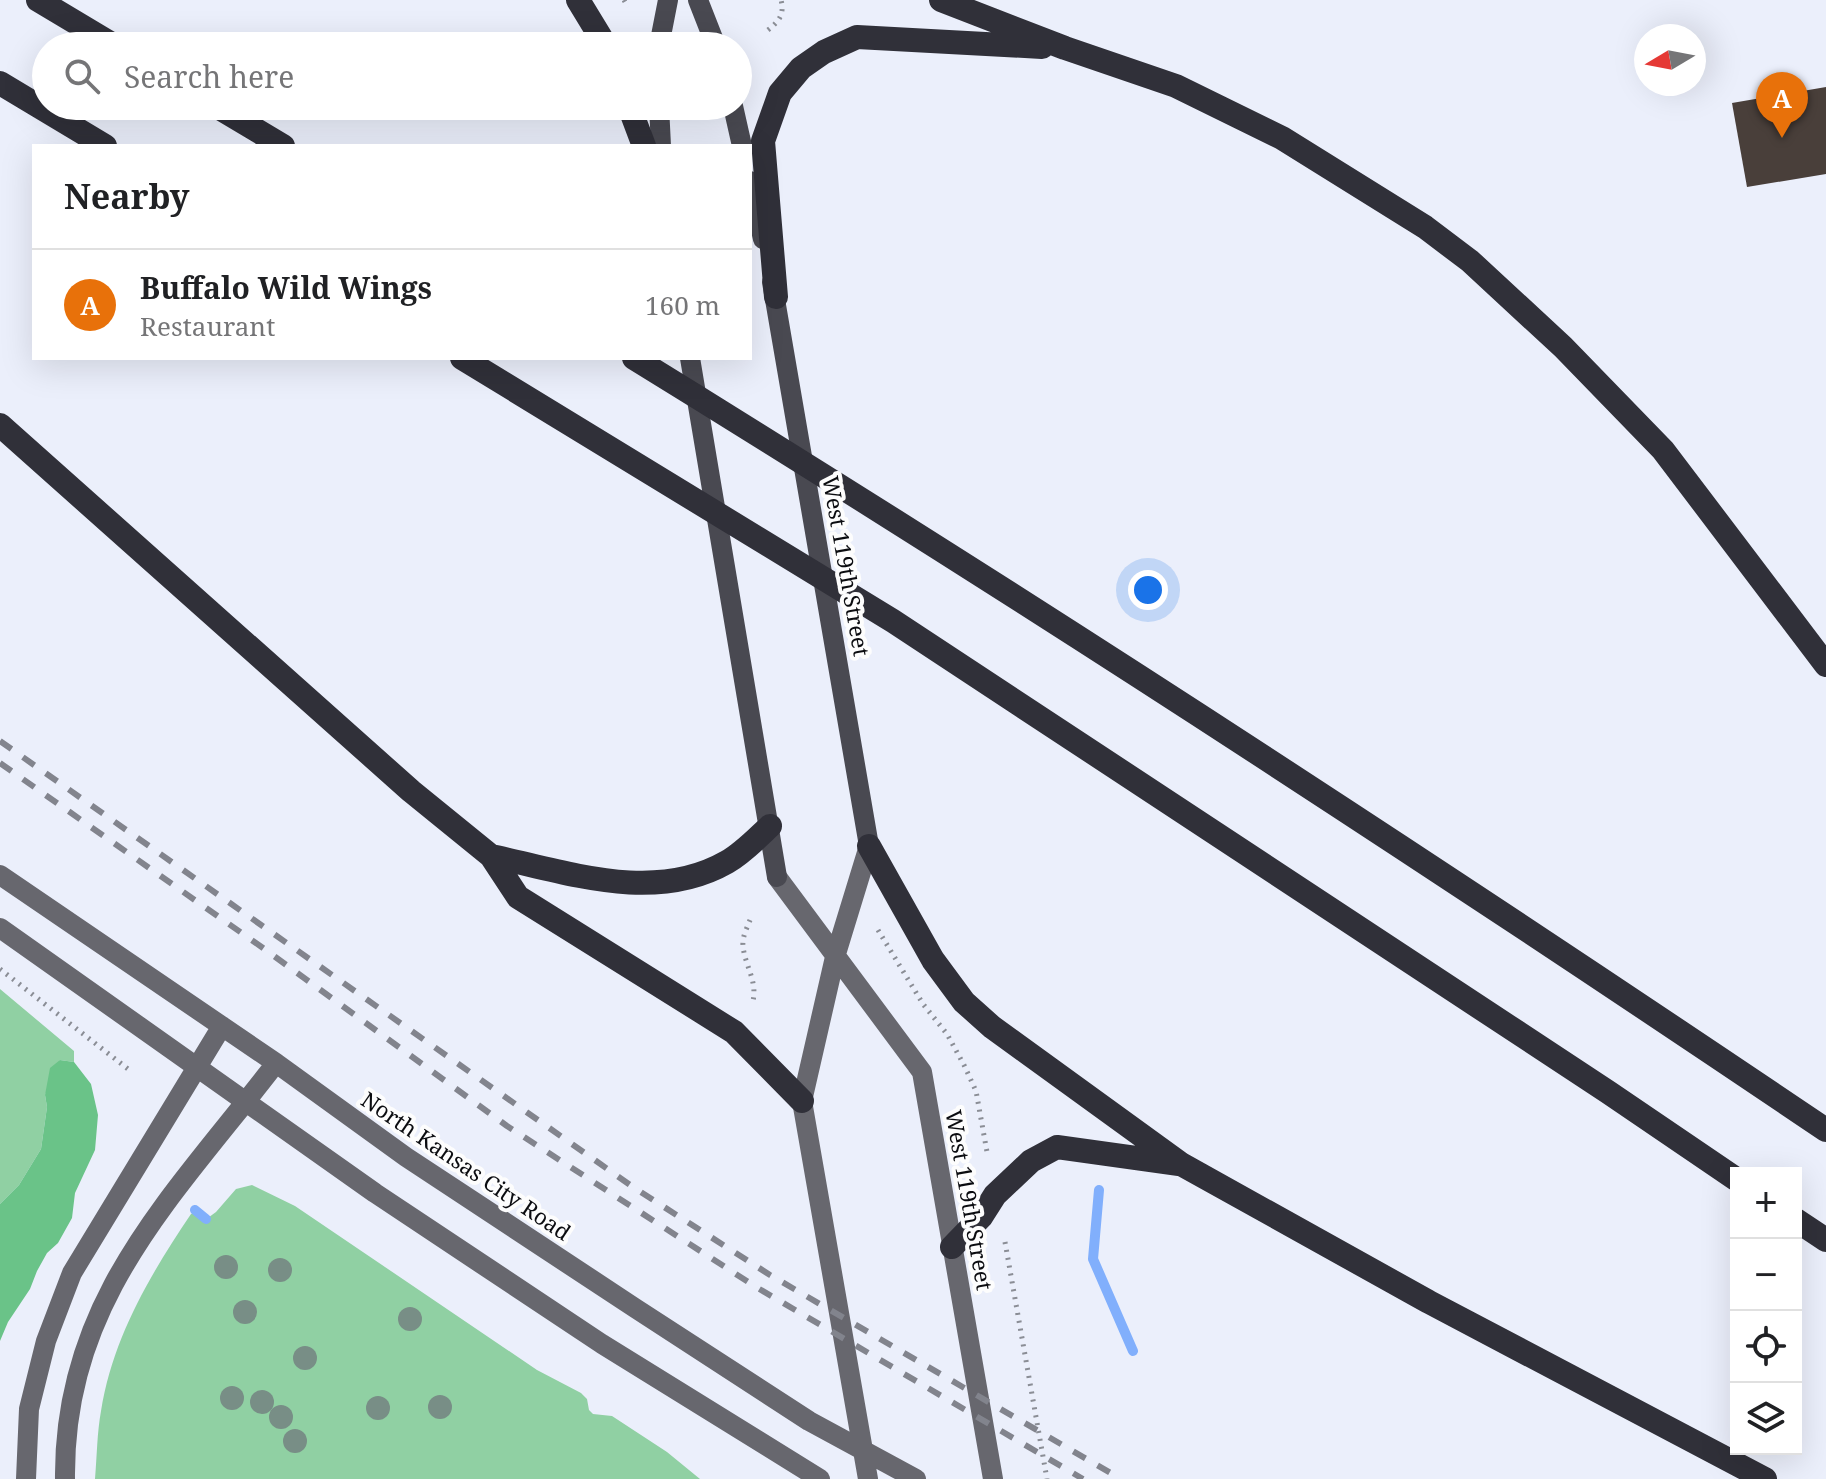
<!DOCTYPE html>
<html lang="en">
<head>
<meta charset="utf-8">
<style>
	:root { --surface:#fff; --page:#f6f6f6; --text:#202124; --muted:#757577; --line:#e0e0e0; --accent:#7c3aed }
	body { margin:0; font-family:"Noto Serif",serif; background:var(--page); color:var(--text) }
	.controls { position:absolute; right:24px; bottom:24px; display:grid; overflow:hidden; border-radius:0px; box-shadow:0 8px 32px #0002 }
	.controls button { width:72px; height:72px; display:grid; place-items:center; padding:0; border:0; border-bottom:2px solid var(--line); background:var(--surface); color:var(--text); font:40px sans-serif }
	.compass { position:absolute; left:1634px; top:24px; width:72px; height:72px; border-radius:50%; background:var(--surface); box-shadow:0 8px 32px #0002; rotate:260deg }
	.you { position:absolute; left:1148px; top:590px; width:28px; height:28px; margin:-20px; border:6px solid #fff; border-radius:50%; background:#1a73e8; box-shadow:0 0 0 12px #1a73e833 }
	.badge { display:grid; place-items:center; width:52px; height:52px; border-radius:50%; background:var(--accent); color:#fff; font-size:26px; font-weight:700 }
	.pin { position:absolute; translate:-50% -66px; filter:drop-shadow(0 2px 4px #0008) }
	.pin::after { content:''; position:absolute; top:42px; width:28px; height:24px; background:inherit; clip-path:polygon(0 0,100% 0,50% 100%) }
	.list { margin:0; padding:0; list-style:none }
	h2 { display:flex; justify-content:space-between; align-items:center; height:104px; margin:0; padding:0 32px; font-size:34px }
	h2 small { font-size:26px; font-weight:400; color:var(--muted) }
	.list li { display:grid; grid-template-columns:52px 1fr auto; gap:24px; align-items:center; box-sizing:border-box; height:112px; padding:0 32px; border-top:2px solid var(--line) }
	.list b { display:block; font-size:30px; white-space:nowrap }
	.list p { margin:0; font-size:26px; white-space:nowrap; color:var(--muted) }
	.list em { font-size:26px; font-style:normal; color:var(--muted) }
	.icon { flex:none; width:44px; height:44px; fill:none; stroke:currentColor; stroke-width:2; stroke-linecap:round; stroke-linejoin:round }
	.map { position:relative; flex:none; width:1826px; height:1479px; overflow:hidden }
	.search { position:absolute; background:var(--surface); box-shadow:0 8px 32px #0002; left:32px; top:32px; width:720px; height:88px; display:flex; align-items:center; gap:20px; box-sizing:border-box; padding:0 28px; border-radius:44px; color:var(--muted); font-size:30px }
	.panel { position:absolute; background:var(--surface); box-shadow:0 8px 32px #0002; left:32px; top:144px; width:720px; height:216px; border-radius:0px }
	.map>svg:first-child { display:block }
</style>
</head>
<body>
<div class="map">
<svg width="1826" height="1479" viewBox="0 0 1826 1479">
	<rect width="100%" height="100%" fill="#ebeffb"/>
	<path fill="#90d0a3" d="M0,989L74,1051V1062L60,1060L45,1095L47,1107L41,1149L19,1185L0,1204Z
		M252,1185L295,1206L537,1370L581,1393L587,1399L589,1410L593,1414L612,1416L667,1452L700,1479H95C97,1456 97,1433 101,1411C113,1337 150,1275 191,1214L195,1212L205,1220L216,1212L236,1189Z"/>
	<path fill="#6ac388" d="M60,1060L74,1062L91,1084L98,1115L95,1150L75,1193L72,1218L58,1243L47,1253L37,1271L30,1289L8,1322L0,1341V1204L19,1185L41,1149L47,1107L45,1095L50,1068Z"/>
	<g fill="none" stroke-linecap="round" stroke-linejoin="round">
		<path stroke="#81affc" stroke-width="10" d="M1099,1190L1093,1259L1133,1351
			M195,1210L206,1219"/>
	</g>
	<path fill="#493f3a" d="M1826,87V174L1747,187L1732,103Z"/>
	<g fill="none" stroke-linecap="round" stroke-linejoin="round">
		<path stroke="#8a8d95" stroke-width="5" stroke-dasharray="2 6" stroke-linecap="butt" d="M624,0L628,7
			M768,30C778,22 785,15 781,0
			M750,920C747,928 742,937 743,946C745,967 759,982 752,1005
			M878,930L923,1004L947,1034L964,1065L976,1091L987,1152
			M0,969L128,1069
			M1005,1242L1047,1479"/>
		<path stroke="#67676e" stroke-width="20" d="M0,875L276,1063L406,1157L635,1308L809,1421L916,1479
			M777,877L922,1072L993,1479
			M0,928L375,1193L602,1344L820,1479
			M26,1479L29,1409L46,1341L72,1273L222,1026
			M65,1479C63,1299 174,1196 276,1063
			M868,1479L802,1101L835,957L869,846"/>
		<path stroke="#494951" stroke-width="20" d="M698,0L716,46
			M659,46L668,0
			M659,106L661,146
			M733,106L742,146
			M750,181L763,239
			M772,282L869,846
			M690,358L777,877"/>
		<path stroke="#303039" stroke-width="24" d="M38,0L115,46
			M578,0L606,46
			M941,0L1065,48L1176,86L1282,138L1425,227L1470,261L1563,347L1663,450L1826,665
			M0,83L105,146
			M216,106L283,146
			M629,106L644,146
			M776,297L763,141L780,93L801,68L824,52L857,37L1042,47
			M462,358L893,621L1608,1092L1736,1179
			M634,358C1037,606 1433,865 1826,1130
			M0,425L411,791L491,856L518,897L734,1032L802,1101
			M869,846L933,960L964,1002L992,1027L1181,1164L1429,1302L1765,1479
			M491,856C567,872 654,904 727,862C743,853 757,838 770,826
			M1796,1220L1826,1240
			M952,1247L981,1217L995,1195L1031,1161L1057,1147L1179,1164"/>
		<path stroke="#82848d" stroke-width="6" stroke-dasharray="14 14" stroke-linecap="butt" d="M0,741L633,1187L770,1275L1121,1479
			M0,763L263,948L507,1126L756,1287L1083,1479"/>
	</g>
	<g fill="#788e86">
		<circle cx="226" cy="1267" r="12"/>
		<circle cx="280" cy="1270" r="12"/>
		<circle cx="245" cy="1312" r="12"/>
		<circle cx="410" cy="1319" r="12"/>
		<circle cx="305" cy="1358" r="12"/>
		<circle cx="232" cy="1398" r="12"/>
		<circle cx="262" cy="1402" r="12"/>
		<circle cx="440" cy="1407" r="12"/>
		<circle cx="378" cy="1408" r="12"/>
		<circle cx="281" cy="1417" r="12"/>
		<circle cx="295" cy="1441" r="12"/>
	</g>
	<g text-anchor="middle" stroke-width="8" stroke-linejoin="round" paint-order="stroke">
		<g font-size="22" fill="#0b0c10" stroke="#fdfdfd">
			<text transform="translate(846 566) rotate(80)" y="8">West 119th Street</text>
			<text transform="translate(466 1166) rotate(34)" y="8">North Kansas City Road</text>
			<text transform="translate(969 1200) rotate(80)" y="8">West 119th Street</text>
		</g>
	</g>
</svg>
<div class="controls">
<button>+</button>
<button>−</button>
<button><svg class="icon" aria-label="locate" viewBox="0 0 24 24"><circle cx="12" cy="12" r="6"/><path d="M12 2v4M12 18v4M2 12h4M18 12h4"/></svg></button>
<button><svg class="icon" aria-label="layers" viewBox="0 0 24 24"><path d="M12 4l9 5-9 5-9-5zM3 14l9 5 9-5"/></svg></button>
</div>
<svg class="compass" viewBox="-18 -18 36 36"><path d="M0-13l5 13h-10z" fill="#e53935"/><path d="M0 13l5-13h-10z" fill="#757577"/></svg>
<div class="you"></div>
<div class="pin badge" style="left:1782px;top:138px;background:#e8710a">A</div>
<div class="search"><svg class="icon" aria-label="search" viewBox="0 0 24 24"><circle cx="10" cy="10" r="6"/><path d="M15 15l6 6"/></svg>Search here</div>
<section class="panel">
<h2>Nearby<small></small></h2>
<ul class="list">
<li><span class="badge" style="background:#e8710a">A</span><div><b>Buffalo Wild Wings</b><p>Restaurant</p></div><em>160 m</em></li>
</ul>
</section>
</div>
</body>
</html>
